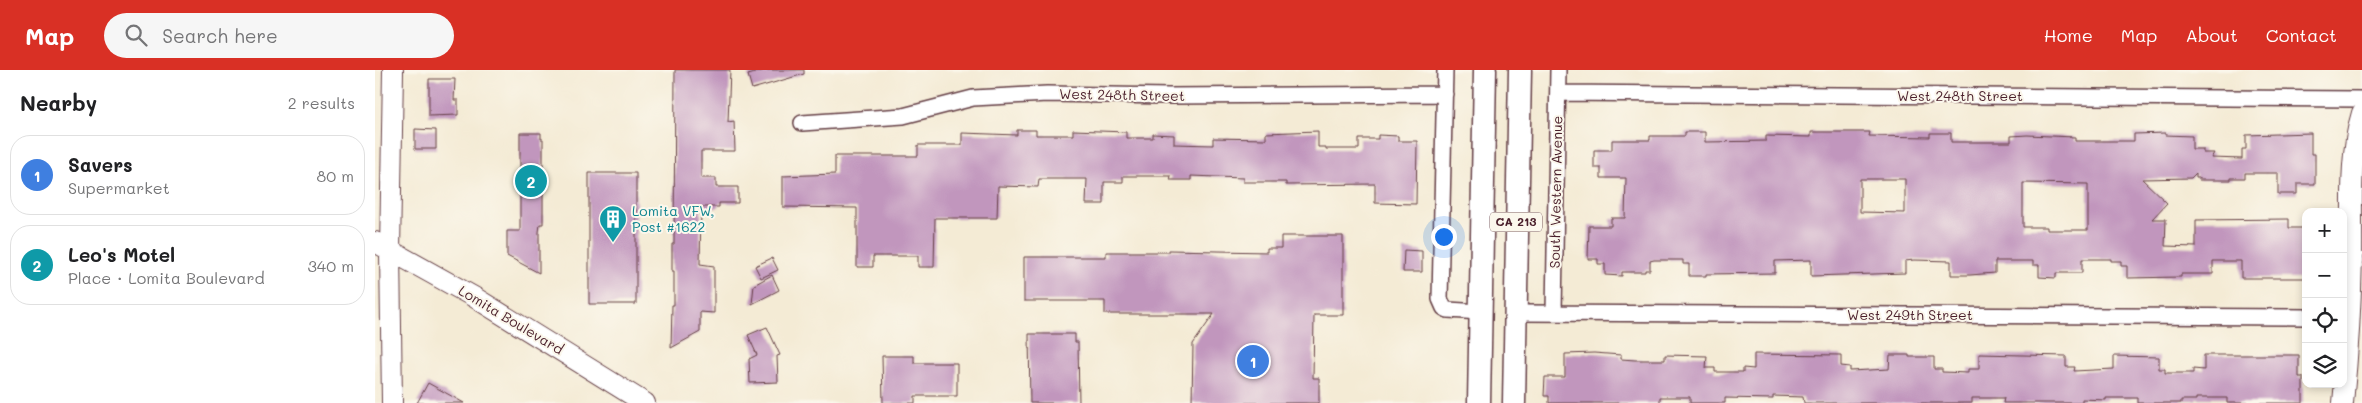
<!DOCTYPE html>
<html lang="en">
<head>
<meta charset="utf-8">
<style>
	:root { --surface:#fff; --page:#f6f6f6; --text:#202124; --muted:#757577; --line:#e0e0e0; --accent:#d93025 }
	body { margin:0; font-family:Mali,sans-serif; background:var(--page); color:var(--text) }
	.controls { position:absolute; right:15px; bottom:15px; display:grid; overflow:hidden; border-radius:10px; box-shadow:0 2px 8px #0003 }
	.controls button { width:45px; height:45px; display:grid; place-items:center; padding:0; border:0; border-bottom:1px solid var(--line); background:var(--surface); color:var(--text); font:25px sans-serif }
	.you { position:absolute; left:1068px; top:166px; width:18px; height:18px; margin:-12px; border:4px solid #fff; border-radius:50%; background:#1a73e8; box-shadow:0 0 0 8px #1a73e833 }
	.badge { display:grid; place-items:center; width:32px; height:32px; border-radius:50%; background:var(--accent); color:#fff; font-size:16px; font-weight:700 }
	.pin { position:absolute; translate:-50% -50%; border:2px solid #fff; box-shadow:0 1px 5px #0006 }
	.list { margin:0; padding:0; list-style:none }
	h2 { display:flex; justify-content:space-between; align-items:center; height:65px; margin:0; padding:0 20px; font-size:21px }
	h2 small { font-size:16px; font-weight:400; color:var(--muted) }
	.list li { display:grid; grid-template-columns:32px 1fr auto; gap:15px; align-items:center; box-sizing:border-box; height:80px; margin:0 10px 10px; padding:0 10px; border:1px solid var(--line); border-radius:20px }
	.list b { display:block; font-size:19px; white-space:nowrap }
	.list p { margin:0; font-size:16px; white-space:nowrap; color:var(--muted) }
	.list em { font-size:16px; font-style:normal; color:var(--muted) }
	.icon { flex:none; width:28px; height:28px; fill:none; stroke:currentColor; stroke-width:2; stroke-linecap:round; stroke-linejoin:round }
	.map { position:relative; flex:none; width:1987px; height:333px; overflow:hidden }
	header { display:flex; align-items:center; gap:30px; box-sizing:border-box; height:70px; padding:0 25px; background:var(--accent); color:#fff }
	header strong { font-size:24px }
	nav { display:flex; gap:28px; margin-inline-start:auto; font-size:18px }
	.search { width:350px; height:45px; background:var(--page); display:flex; align-items:center; gap:12px; box-sizing:border-box; padding:0 18px; border-radius:28px; color:var(--muted); font-size:19px }
	main { display:flex }
	aside { flex:1; background:var(--surface) }
	.map>svg:first-child { display:block }
</style>
</head>
<body>
<header>
<strong>Map</strong>
<div class="search"><svg class="icon" aria-label="search" viewBox="0 0 24 24"><circle cx="10" cy="10" r="6"/><path d="M15 15l6 6"/></svg>Search here</div>
<nav><a>Home</a><a>Map</a><a>About</a><a>Contact</a></nav>
</header>
<main>
<aside>
<h2>Nearby<small>2 results</small></h2>
<ul class="list">
<li><span class="badge" style="background:#3f7fe0">1</span><div><b>Savers</b><p>Supermarket</p></div><em>80 m</em></li>
<li><span class="badge" style="background:#0f9aa8">2</span><div><b>Leo's Motel</b><p>Place · Lomita Boulevard</p></div><em>340 m</em></li>
</ul>
</aside>
<div class="map">
<svg width="1987" height="333" viewBox="0 0 1987 333">
	<rect width="100%" height="100%" fill="#fbf7ec"/>
	<filter id="ink" filterUnits="userSpaceOnUse"><feTurbulence type="fractalNoise" baseFrequency=".02" numOctaves="2"/><feDisplacementMap in="SourceGraphic" scale="10" xChannelSelector="R" yChannelSelector="G"/><feConvolveMatrix kernelMatrix="1 2 1 2 8 2 1 2 1" color-interpolation-filters="sRGB"/></filter>
	<filter id="wash" filterUnits="userSpaceOnUse"><feTurbulence type="fractalNoise" baseFrequency=".0096" numOctaves="4" result="noise"/><feDisplacementMap in="SourceGraphic" scale="20" xChannelSelector="R" yChannelSelector="G"/><feGaussianBlur stdDeviation="1.12" result="paint"/><feColorMatrix in="noise" values="0 0 0 0 0 0 0 0 0 0 0 0 0 0 0 0 0 1.4 0 .05"/><feComposite in="paint" operator="in"/></filter>
	<g filter="url(#wash)">
		<rect width="100%" height="100%" fill="#f4ebd5"/>
		<g id="blocks">
			<path fill="#c196bd" fill-rule="evenodd" d="M300,0H355L353,52L359,51L360,81H326V108H341V117H363V133H344V137H326L325,194L339,196V243L325,242V262L296,278L297,235H299V201H297V174H299Z
				M390,0H429V4L377,19L373,5Z
				M54,9H80L79,30H83V45L54,46Z
				M40,59L61,60V79H40Z
				M642,60H661V65H698V60L751,62V68H778V64L799,65V74L838,75V68L891,69V63L943,61V77H951V79H984V69H1003V65L1023,66V71H1042L1041,134L1000,133V114L911,115V112H868V108L816,106V110H795L796,106H748V112H729V134H711L712,109H664L663,117L623,116L622,148H560L559,197H543V186H498V197H482V138L408,137V106L460,104V86H543V75H587V63L642,65Z
				M1310,62H1330V72L1391,71V66L1436,67V62H1495L1494,66L1555,67V63H1576V72H1636V66L1652,65L1700,67V71H1759V64L1790,63V65L1817,66V79H1828V83H1839L1836,88L1867,89V79H1871V65L1936,63V84H1940V114H1922V124H1903V103H1870V108H1856V110H1824V108H1821V103L1816,108L1767,109L1792,133L1777,149H1791L1790,176L1821,177V150L1914,149V158H1931V208H1866V191H1838V204H1806V207L1752,208V196H1746V191H1736V189H1707V203H1681V208L1664,207V195H1658V191H1620V203L1595,205H1576V191L1539,190L1530,191V203L1436,206V190L1400,191V203L1331,204V206H1314V194H1308V190H1279L1275,191V200H1270V202H1247V206L1230,205V194H1223V189H1213L1214,156H1236V148H1250L1251,108H1226V98H1219V80H1237V70H1275V66H1310ZM1485,109H1530V143L1485,142ZM1648,113L1713,114V160H1672V157H1648Z
				M145,63H166V69H168V154H165L164,162V203L132,186V161H145Z
				M214,103H261V234H214Z
				M906,166H968V245H939L938,308H944V333H817L818,274L839,244H730V231H649V187H731V182H794V180L892,182V178H906Z
				M1029,180L1047,181V202H1028Z
				M397,188L403,200L386,208L380,196Z
				M397,205L404,220L377,234L379,215Z
				M392,257L405,285L402,286L403,312L375,313L374,289L382,285L373,265Z
				M654,264H700V272H703L704,333H655Z
				M1219,283L1246,285V289L1260,290H1290V285L1332,286L1331,298H1340V302H1368V298L1379,299V284L1466,285V296L1475,297V301L1514,299L1515,285H1534V287H1559V299H1567V302L1593,303V299H1604V284L1691,286V297H1700L1699,301L1739,299V286L1784,287V299H1790V303H1818V299L1829,300V285H1924V307H1928V333H1852V328H1821V330H1806V333H1763V328H1731V330L1707,329V333H1628L1629,328H1597V333H1429L1428,327L1398,326V329L1350,328V333H1315V327H1285V333H1174V326H1169L1170,307H1190V284Z
				M507,286H539V293H582V326H540V333H508Z
				M53,313L89,333H42Z"/>
		</g>
	</g>
	<g filter="url(#ink)">
		<use href="#blocks" fill-opacity="0" stroke="#643e44" stroke-width="1"/>
		<g fill="none" stroke-linecap="round" stroke-linejoin="round">
			<g stroke="#643e44" stroke-width="18">
				<path id="street" d="M1070,0L1065,229L1069,238L1073,240L1106,242
					M1183,23L1987,29
					M427,53L528,46L598,28L672,24L794,26L1070,24
					M1140,243L1931,247
					M1179,243L1183,0"/>
			</g>
			<g stroke="#643e44" stroke-width="22">
				<path id="secondary" d="M0,172L99,227L270,333
					M17,333L15,181L18,0
					M1968,333C1973,284 1976,237 1977,188C1978,141 1973,88 1987,43"/>
			</g>
			<g stroke="#643e44" stroke-width="25">
				<path id="primary" d="M1104,333L1110,0
					M1139,333L1145,0"/>
			</g>
			<use href="#street" stroke="#fff" stroke-width="15"/>
			<use href="#secondary" stroke="#fff" stroke-width="20"/>
			<use href="#primary" stroke="#fff" stroke-width="22"/>
		</g>
	</g>
	<defs>
		<g id="building-pin" transform="scale(1.4375)"><path d="M0 17L-7.5 6A9.5 9.5 0 1 1 7.5 6Z" fill="#0f9aa8" stroke="#fbf7ec"/><path d="M-4-6H4V6H1V3H-1V6H-4ZM-2.5-4.3h1.7v1.8h-1.7ZM.8-4.3h1.7v1.8H.8ZM-2.5-1h1.7V.8h-1.7ZM.8-1h1.7V.8H.8Z" fill="#fff"/></g>
	</defs>
	<g fill-rule="evenodd">
		<use href="#building-pin" x="238" y="149"/>
	</g>
	<g text-anchor="middle" stroke-width="4" stroke-linejoin="round" paint-order="stroke">
		<rect fill="#fbf7ec" stroke="#7f6065" stroke-width="1" x="1115" y="142.5" width="52" height="19" rx="4"/>
		<g font-size="12" font-weight="bold" fill="#4a1f2b">
			<text x="1141" y="156">CA 213</text>
		</g>
		<g font-size="14" fill="#4a1f2b" stroke="#fbf7ec">
			<text transform="translate(747 25) rotate(1)" y="5">West 248th Street</text>
			<text x="1585" y="31">West 248th Street</text>
			<text transform="translate(1181 122) rotate(-89)" y="5">South Western Avenue</text>
			<text x="1535" y="250">West 249th Street</text>
			<text transform="translate(136 250) rotate(31)" y="5">Lomita Boulevard</text>
		</g>
		<g font-size="14" fill="#0d838f" stroke="#fbf7ec" text-anchor="start">
			<text x="257" y="146">Lomita VFW,<tspan x="257" dy="16">Post #1622</tspan></text>
		</g>
	</g>
</svg>
<div class="controls">
<button>+</button>
<button>−</button>
<button><svg class="icon" aria-label="locate" viewBox="0 0 24 24"><circle cx="12" cy="12" r="6"/><path d="M12 2v4M12 18v4M2 12h4M18 12h4"/></svg></button>
<button><svg class="icon" aria-label="layers" viewBox="0 0 24 24"><path d="M12 4l9 5-9 5-9-5zM3 14l9 5 9-5"/></svg></button>
</div>
<div class="you"></div>
<div class="pin badge" style="left:878px;top:291px;background:#3f7fe0">1</div>
<div class="pin badge" style="left:156px;top:111px;background:#0f9aa8">2</div>
</div>
</main>
</body>
</html>
